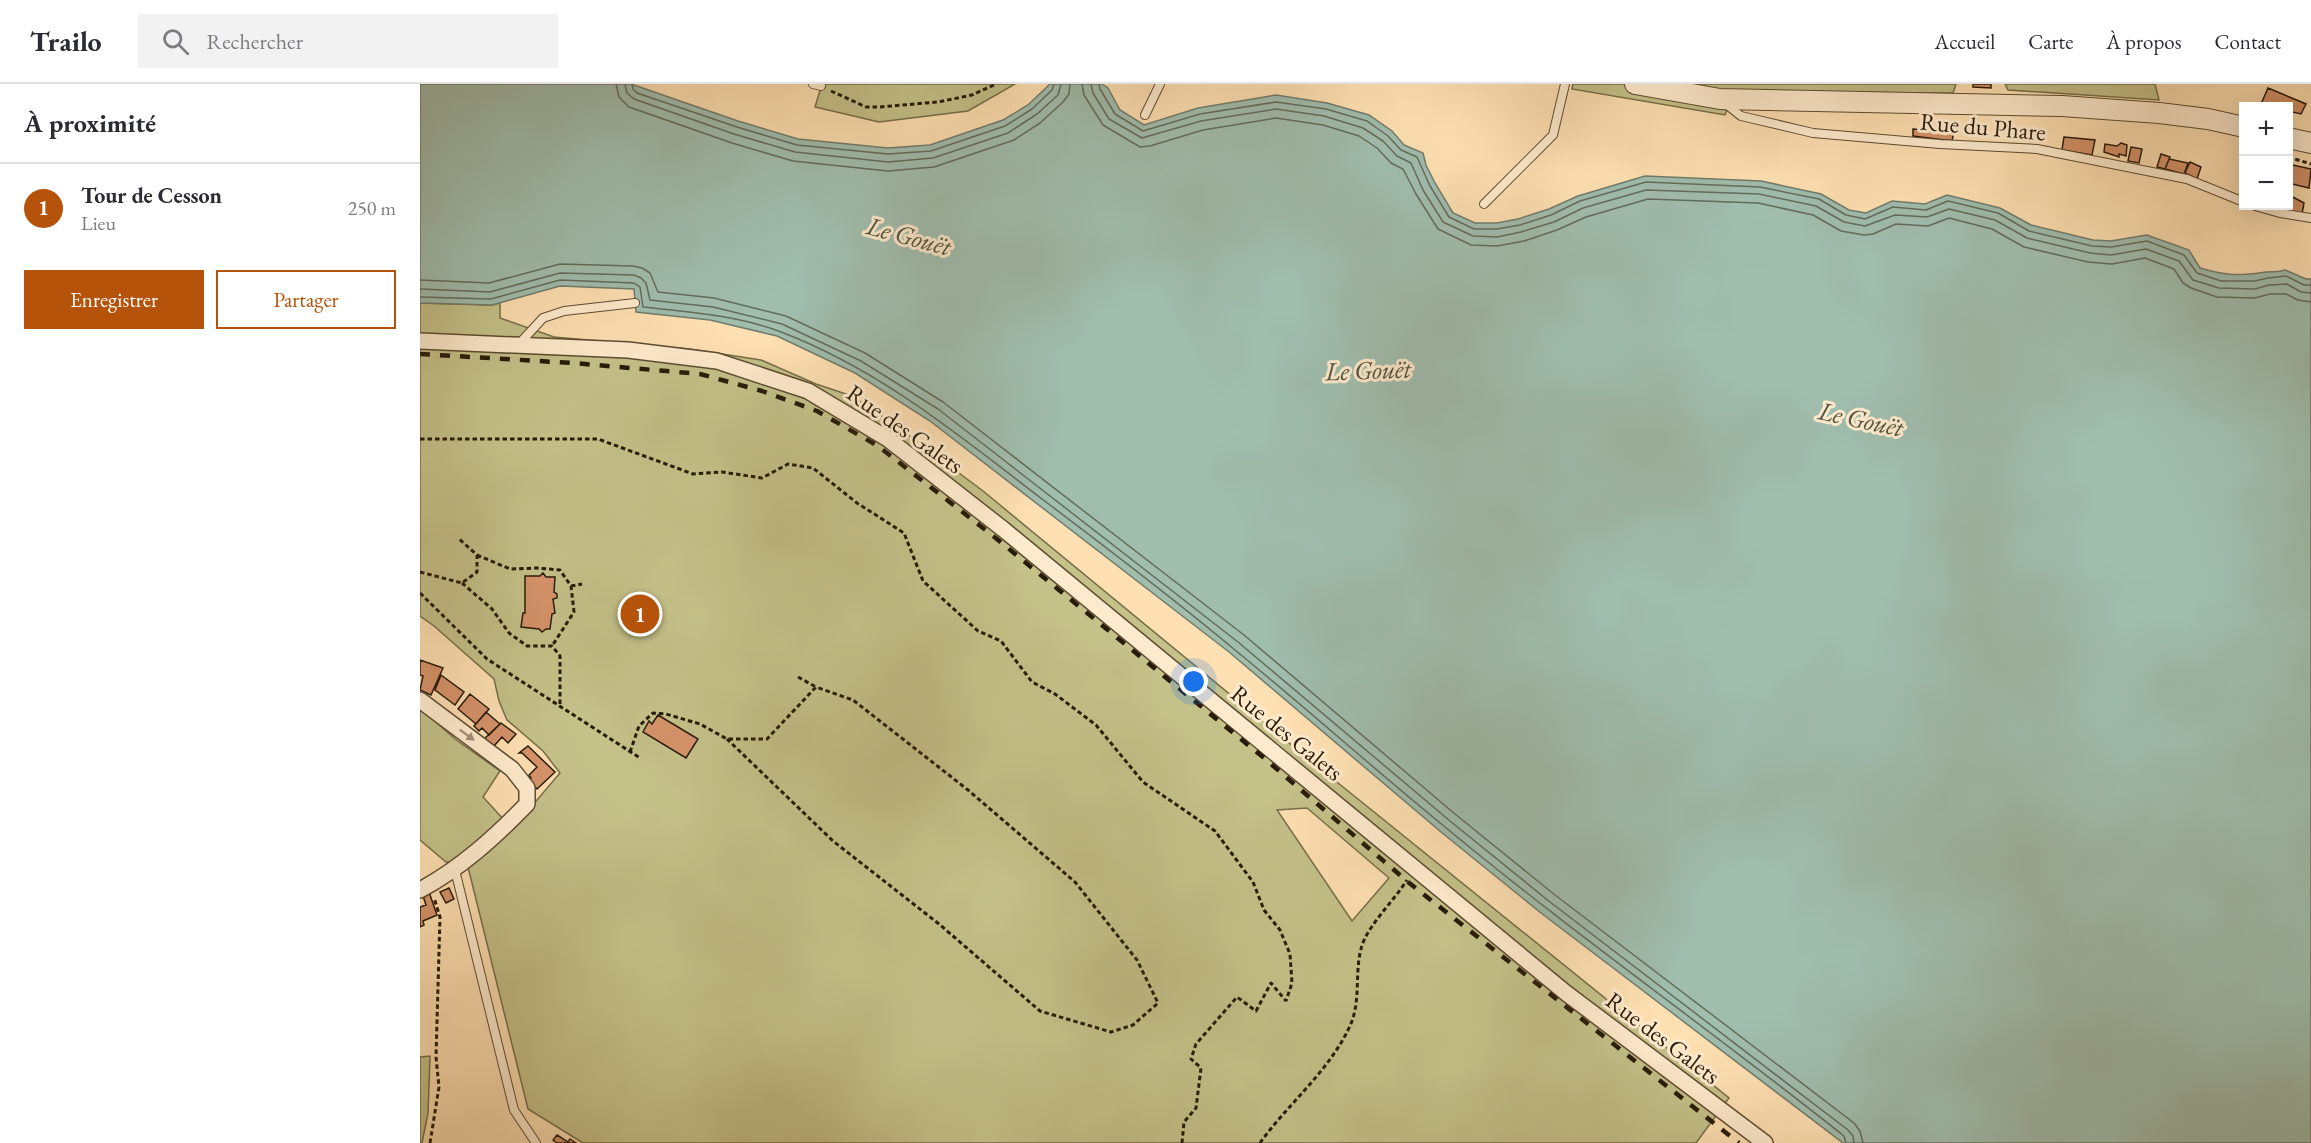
<!DOCTYPE html>
<html lang="fr">
<head>
<meta charset="utf-8">
<style>
	:root { --surface:#fff; --page:#f2f2f3; --text:#2b2b33; --muted:#7c7c81; --line:#e1e1e2; --accent:#b45309 }
	body { margin:0; font-family:"EB Garamond",serif; background:var(--page); color:var(--text) }
	.controls { position:absolute; right:18px; top:18px; display:grid; overflow:hidden; border-radius:0px; box-shadow:0 6px 24px #0002 }
	.controls button { width:54px; height:54px; display:grid; place-items:center; padding:0; border:0; border-bottom:2px solid var(--line); background:var(--surface); color:var(--text); font:30px sans-serif }
	.you { position:absolute; left:774px; top:598px; width:21px; height:21px; margin:-15px; border:4px solid #fff; border-radius:50%; background:#1a73e8; box-shadow:0 0 0 9px #1a73e833 }
	.badge { display:grid; place-items:center; width:39px; height:39px; border-radius:50%; background:var(--accent); color:#fff; font-size:20px; font-weight:700 }
	.pin { position:absolute; translate:-50% -50%; border:3px solid #fff; box-shadow:0 2px 6px #0006 }
	.list { margin:0; padding:0; list-style:none }
	h2 { display:flex; justify-content:space-between; align-items:center; height:78px; margin:0; padding:0 24px; font-size:26px }
	h2 small { font-size:20px; font-weight:400; color:var(--muted) }
	.list li { display:grid; grid-template-columns:39px 1fr auto; gap:18px; align-items:center; box-sizing:border-box; height:90px; padding:0 24px; border-top:2px solid var(--line) }
	.list b { display:block; font-size:22px; white-space:nowrap }
	.list p { margin:0; font-size:20px; white-space:nowrap; color:var(--muted) }
	.list em { font-size:20px; font-style:normal; color:var(--muted) }
	.actions { display:flex; gap:12px; padding:18px 24px }
	.actions a { flex:1; padding:14px 0; border:2px solid var(--accent); border-radius:0px; text-align:center; font-size:21px; color:var(--accent) }
	.actions .main { background:var(--accent); color:#fff }
	.icon { flex:none; width:33px; height:33px; fill:none; stroke:currentColor; stroke-width:2; stroke-linecap:round; stroke-linejoin:round }
	.map { position:relative; flex:none; width:1891px; height:1059px; overflow:hidden }
	header { display:flex; align-items:center; gap:36px; box-sizing:border-box; height:84px; padding:0 30px; background:var(--surface); border-bottom:2px solid var(--line) }
	header strong { font-size:28px }
	nav { display:flex; gap:33px; margin-inline-start:auto; font-size:21px }
	.search { width:420px; height:54px; background:var(--page); display:flex; align-items:center; gap:15px; box-sizing:border-box; padding:0 21px; border-radius:0px; color:var(--muted); font-size:22px }
	main { display:flex }
	aside { flex:1; background:var(--surface) }
	.map>svg:first-child { display:block }
</style>
</head>
<body>
<header>
<strong>Trailo</strong>
<div class="search"><svg class="icon" aria-label="search" viewBox="0 0 24 24"><circle cx="10" cy="10" r="6"/><path d="M15 15l6 6"/></svg>Rechercher</div>
<nav><a>Accueil</a><a>Carte</a><a>À propos</a><a>Contact</a></nav>
</header>
<main>
<aside>
<h2>À proximité<small></small></h2>
<ul class="list">
<li><span class="badge">1</span><div><b>Tour de Cesson</b><p>Lieu</p></div><em>250 m</em></li>
</ul>
<div class="actions"><a class="main">Enregistrer</a><a>Partager</a></div>
</aside>
<div class="map">
<svg width="1891" height="1059" viewBox="0 0 1891 1059">
	<rect width="100%" height="100%" fill="#fee0b2"/>
	<filter id="stains"><feTurbulence type="fractalNoise" baseFrequency=".00333" numOctaves="4"/><feColorMatrix values="0 0 0 0 .2 0 0 0 0 .09 0 0 0 0 .02 0 0 0 .5 -.17"/></filter>
	<radialGradient id="worn" r=".72"><stop offset=".6" stop-color="#630" stop-opacity="0"/><stop offset="1" stop-color="#630" stop-opacity=".3"/></radialGradient>
	<path fill="#c4c189" stroke="#766e49" stroke-width="1.5" fill-rule="evenodd" d="M402,0H595L548,27L459,38L395,23Z
		M1153,0H1536L1533,9H1313L1305,31L1152,5Z
		M1585,0H1735L1739,16L1588,6Z
		M0,219L72,221L80,219V234L134,253L270,265L341,276L396,300L432,312L474,340L563,407L897,682L1309,1014L1276,1059H163L108,1025L48,783L94,743L140,689L123,667L87,636L79,617L74,595L14,542L0,532ZM887,724L969,794L932,837L857,726Z
		M0,624L35,655L80,687L63,713L84,736L31,778H26L0,756Z
		M10,972L8,1029L2,1059H0V973Z"/>
	<path fill="#a0bdae" stroke="#707c6c" stroke-width="1.5" d="M0,0H211L318,37L378,55L468,64L510,61L583,36L608,21L630,0H682L688,4L700,26L724,41L778,24L856,11L907,19L949,31L972,47L984,61L1003,69L1006,81L1015,99L1033,129L1055,139H1077L1098,135L1129,125L1158,112L1225,92L1341,97L1401,110L1429,126L1446,129L1472,117L1505,120L1527,111L1580,124L1611,141L1673,156L1691,157L1727,151L1769,166L1780,184C1807,192 1819,192 1846,188C1853,187 1858,189 1865,186L1886,195H1891V1059H1423L1121,829L1021,748L809,568L510,337L435,289L357,252L290,236L216,228L214,205L140,202L72,221L0,219Z"/>
	<g fill="none" stroke-linecap="round" stroke-linejoin="round">
		<path stroke="#646c5c" stroke-width="1.5" d="M196,0L199,13L209,23L312,59L373,77L468,87L514,83L594,56L620,39L643,18L649,10L650,0
			M205,0L207,9L214,15L314,50L375,68L468,78L513,74L588,49L617,30L638,11L641,0
			M212,0L213,5L217,9L317,43L377,61L468,70L511,67L585,42L612,25L632,6L634,0
			M662,0L664,11L683,41L720,63L730,62L783,46L856,34L903,41L939,52L957,64L971,79L983,85L996,110L1018,145L1051,161L1077,162L1104,157L1137,146L1166,133L1228,115L1338,119L1393,131L1421,147L1444,151L1453,150L1476,140L1508,142L1529,134L1572,145L1604,163L1668,178L1692,180L1725,174L1754,185L1763,199L1771,204L1797,213L1835,214L1850,210H1866L1878,216L1891,218
			M671,0L673,9L689,35L722,54L781,37L856,25L904,32L943,44L963,57L977,72L991,79L1003,106L1023,138L1053,152L1077,153L1101,148L1134,138L1163,124L1226,106L1339,110L1396,122L1424,138L1445,142L1475,131L1507,133L1529,125L1575,136L1607,154L1670,169L1691,171L1726,165L1759,177L1773,196L1799,204L1835,205L1849,201L1867,200L1881,208L1891,209
			M679,0L680,5L695,30L723,47L780,30L856,18L906,25L947,37L968,52L981,66L997,73L1010,102L1029,133L1054,145H1077L1100,141L1131,131L1160,117L1226,98L1340,103L1399,115L1426,131L1445,135L1473,123L1506,126L1528,117L1578,129L1609,147L1672,162L1691,163L1727,157L1764,171L1777,189L1801,197H1835L1848,194L1866,192L1884,201H1891
			M0,196L69,199L140,180L213,182L222,184L230,189L238,208L294,214L366,232L445,269L523,318L824,551L1035,730L1135,811L1434,1039L1440,1047L1443,1059
			M0,205L70,208L140,189L214,191L221,194L226,199L230,216L293,223L362,240L441,277L518,325L818,558L1030,737L1130,818L1428,1046L1433,1052L1434,1059
			M0,213L71,215L140,196L214,199L220,203L223,223C269,228 317,231 361,248C459,285 540,352 622,415C687,464 753,514 815,566C886,624 954,685 1025,743C1154,850 1292,947 1424,1052L1426,1059"/>
	</g>
	<path fill="#d5936a" stroke="#281b09" stroke-width="1.5" d="M1553,0H1571V4L1553,3Z
		M1848,4L1886,20L1881,30L1868,27V22H1848L1841,20Z
		M1505,43L1534,47L1532,57L1493,52V45L1505,46Z
		M1644,53L1675,56L1672,71L1642,66Z
		M1701,59L1707,61L1706,72L1699,70V73L1684,68L1685,60L1697,62Z
		M1711,63L1722,65L1719,79L1708,77Z
		M1741,70L1750,73L1745,85L1737,83Z
		M1749,75L1768,79L1764,90L1745,85Z
		M1770,78L1781,83L1777,95L1765,89Z
		M1868,80L1891,85L1889,104L1868,99Z
		M1869,111L1884,119L1882,130L1865,126L1866,122H1868Z
		M123,489L126,493H135L134,508L137,510V514L133,515L135,529L132,530L130,545H126L122,548L119,545L101,543L103,529H105V492H120Z
		M211,514L221,520L224,528L220,538L211,545L208,538L216,534L218,529L214,521L208,519Z
		M0,576L23,584L11,611L0,606L3,592L0,591Z
		M21,591L44,608L35,621L15,606Z
		M50,610L69,625L56,640L38,625Z
		M66,628L80,640L69,651L62,644L59,647L54,642Z
		M238,631L278,655L266,674L223,648L229,637L232,640Z
		M81,639L96,650L88,659L82,653L74,662L63,656Z
		M108,662L135,688L117,705L109,697L111,694L109,691L117,683L102,669H99Z
		M29,804L34,815L26,819L20,808Z
		M8,805L17,831L3,837L4,841L0,843V823L6,821L2,809Z
		M137,1051L148,1058L150,1055L156,1059H137L133,1056Z"/>
	<g fill="none" stroke-linecap="round" stroke-linejoin="round">
		<g stroke="#5e4c33" stroke-width="10">
			<path id="service" d="M393,0L401,2
				M1306,20L1321,32L1393,49L1520,60L1617,65L1767,95L1824,118
				M725,31L740,0
				M1064,120L1133,51L1145,0
				M1835,122L1860,129L1891,134
				M99,260L123,234L144,227L215,219
				M35,786L94,1026L116,1059"/>
		</g>
		<g stroke="#5e4c33" stroke-width="18">
			<path id="minor" d="M0,257L208,266L297,277L388,307L468,355L583,445L1146,909L1345,1059
				M0,616L92,685L107,704V720C75,753 41,784 0,806"/>
		</g>
		<g stroke="#5e4c33" stroke-width="22">
			<path id="tertiary" d="M1215,0L1300,15L1642,22L1739,29L1788,35L1824,43
				M1868,54L1891,59"/>
		</g>
		<path stroke="#281b09" stroke-width="3" stroke-dasharray="4.5 3" stroke-linecap="butt" d="M411,7L446,23H459L518,18L552,11L576,0
			M1868,73L1891,80
			M0,355H178L273,390L302,388L342,394L368,380L393,384L437,419L484,449L503,497L558,547L581,557L612,598L635,610L676,641L723,698L795,747L833,798L844,826L860,846L870,870L872,899L866,917
			M57,471L90,485L117,484L140,486L151,502L154,528L132,562
			M0,488L42,499L57,488V471L39,455
			M42,499L72,525L89,549L107,562H132L140,572V623
			M151,502L162,500
			M0,509L67,575L220,674
			M378,593L396,603
			M210,668L219,642L233,629L246,630L280,640L307,655H347L396,603L433,616L548,706L655,798L717,876L738,919L713,941L691,948L620,927L519,840L413,757L307,655
			M10,1059L19,1003L16,973L20,833L14,814
			M762,1059L764,1038L776,1024L781,984L771,975L776,960L817,913L836,927L851,899L866,917
			M840,1059C867,1021 907,989 928,946C942,920 934,892 941,865C946,843 974,817 987,796"/>
		<use href="#service" stroke="#feebcd" stroke-width="8"/>
		<use href="#minor" stroke="#feebcd" stroke-width="15"/>
		<use href="#tertiary" stroke="#feebcd" stroke-width="20"/>
		<path stroke="#281b09" stroke-width="4.5" stroke-dasharray="10 10" stroke-linecap="butt" d="M0,270L153,279L280,290L342,307L397,327L458,362L572,451L844,674L988,798L1319,1059"/>
	</g>
	<defs><path id="oneway-solid" d="M-6-.8H1V-3.2L6.5 0L1 3.2V.8H-6Z" transform="scale(1.5)"/></defs>
	<use fill="#9e8d75" href="#oneway-solid" transform="translate(47 651) rotate(37)"/>
	<g text-anchor="middle" stroke-width="6" stroke-linejoin="round" paint-order="stroke">
		<g font-size="24" fill="#281b09" stroke="#feebcd">
			<text transform="translate(1563 43) rotate(5)" y="8">Rue du Phare</text>
			<text transform="translate(485 345) rotate(35)" y="8">Rue des Galets</text>
			<text transform="translate(867 649) rotate(39)" y="8">Rue des Galets</text>
			<text transform="translate(1243 954) rotate(37)" y="8">Rue des Galets</text>
		</g>
		<g font-size="26" font-style="italic" fill="#525443" stroke="#feebcd">
			<text transform="translate(489 152) rotate(15)" y="9">Le Gouët</text>
			<text transform="translate(948 286) rotate(-2)" y="9">Le Gouët</text>
			<text transform="translate(1441 335) rotate(12)" y="9">Le Gouët</text>
		</g>
	</g>
	<rect width="100%" height="100%" filter="url(#stains)"/>
	<rect width="100%" height="100%" fill="url(#worn)"/>
</svg>
<div class="controls">
<button>+</button>
<button>−</button>
</div>
<div class="you"></div>
<div class="pin badge" style="left:220px;top:530px">1</div>
</div>
</main>
</body>
</html>
